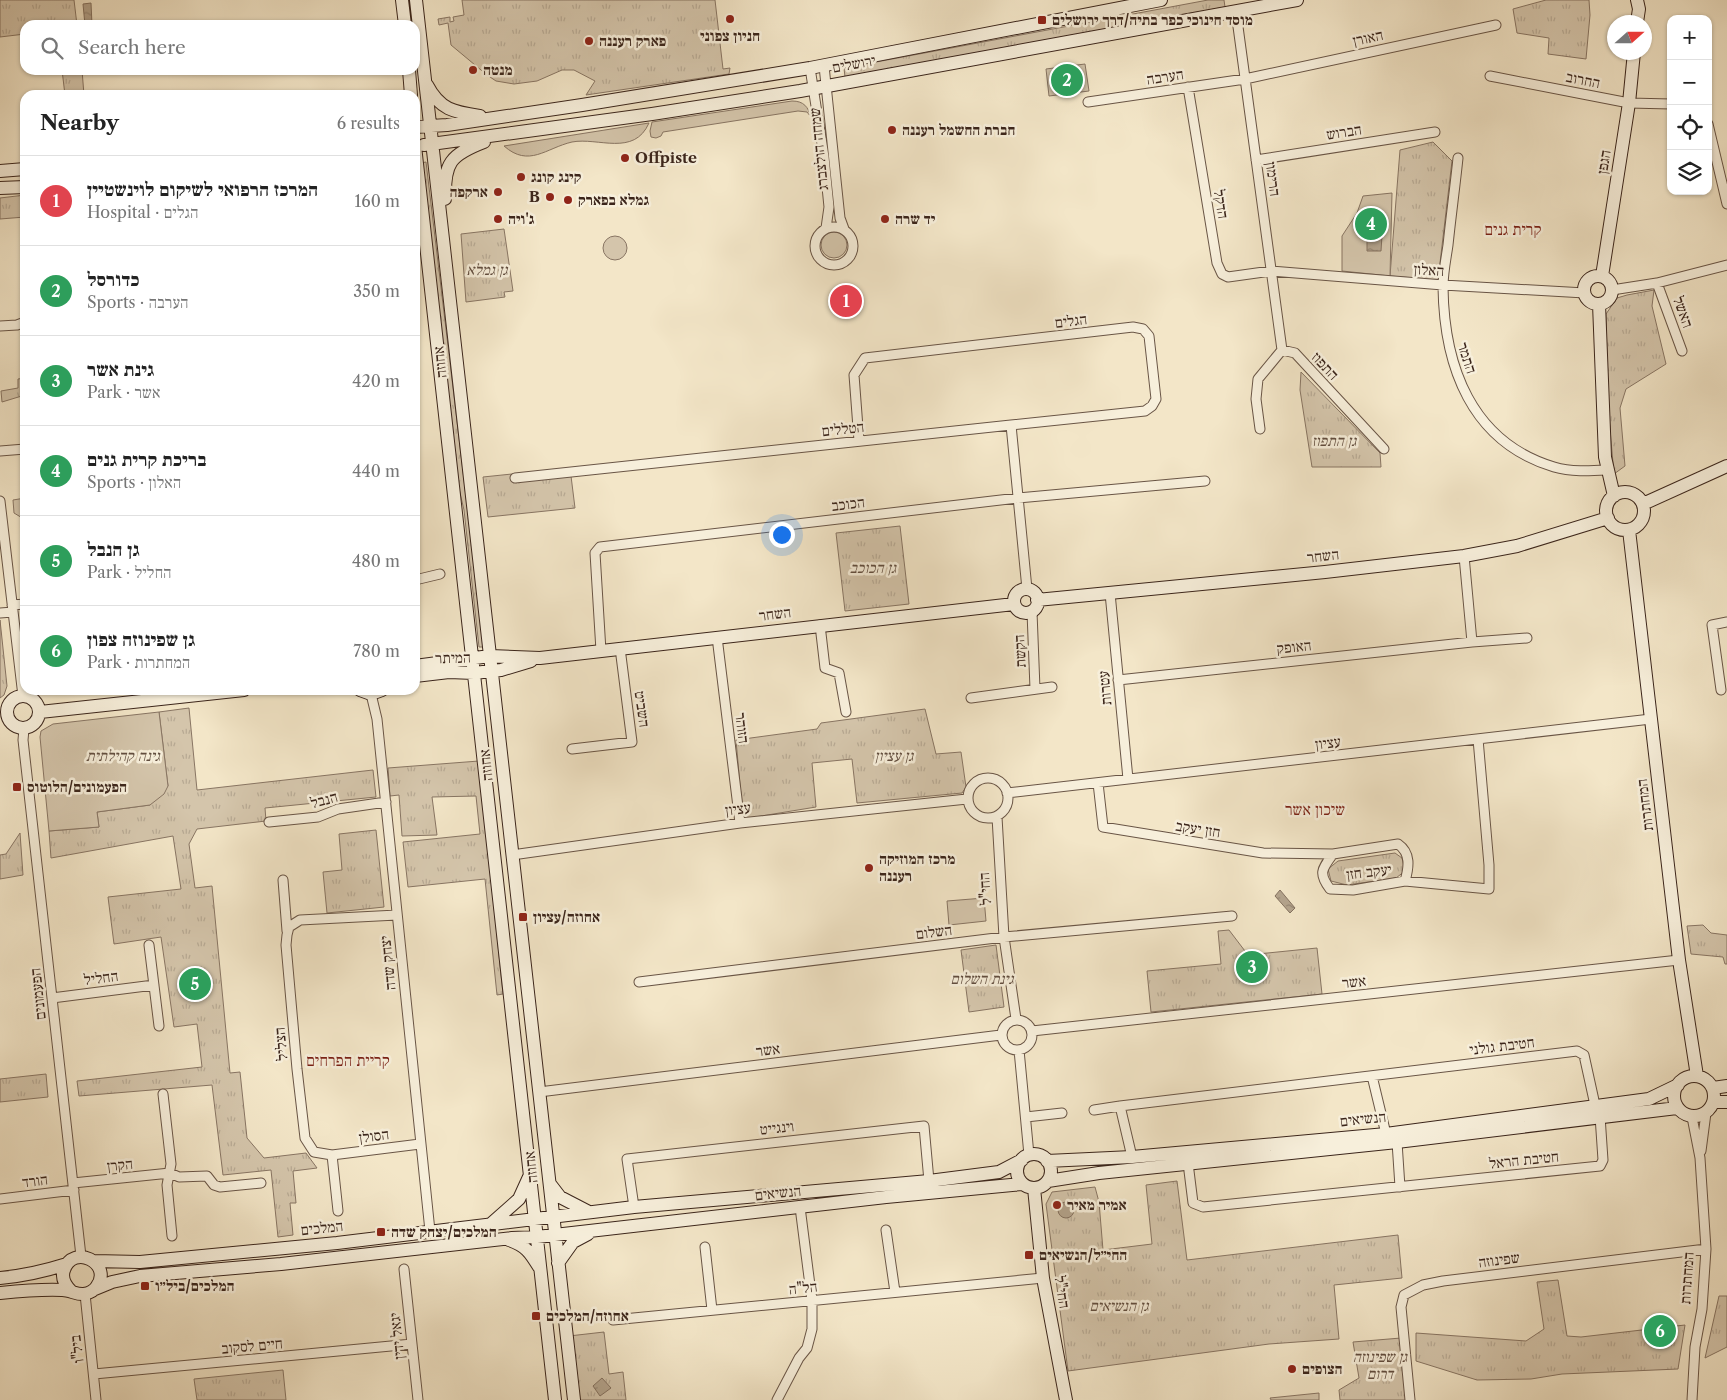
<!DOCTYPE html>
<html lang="en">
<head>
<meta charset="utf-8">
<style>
	:root { --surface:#fff; --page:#f2f2f2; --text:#222; --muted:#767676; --line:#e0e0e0; --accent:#db2777 }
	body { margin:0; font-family:"Libre Caslon Text","Frank Ruhl Libre",serif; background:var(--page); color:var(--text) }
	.controls { position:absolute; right:15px; top:15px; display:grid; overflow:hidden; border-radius:10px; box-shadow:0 1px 4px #0004 }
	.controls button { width:45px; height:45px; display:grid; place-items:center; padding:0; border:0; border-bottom:1px solid var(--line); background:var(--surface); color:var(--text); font:25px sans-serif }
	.compass { position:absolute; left:1607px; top:15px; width:45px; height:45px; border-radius:50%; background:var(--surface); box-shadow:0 1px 4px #0004; rotate:69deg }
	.you { position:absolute; left:781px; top:534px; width:18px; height:18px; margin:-12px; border:4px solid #fff; border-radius:50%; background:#1a73e8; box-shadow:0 0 0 8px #1a73e833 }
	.badge { display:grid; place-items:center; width:32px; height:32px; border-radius:50%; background:var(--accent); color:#fff; font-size:16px; font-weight:700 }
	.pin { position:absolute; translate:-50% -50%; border:2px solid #fff; box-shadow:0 1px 5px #0006 }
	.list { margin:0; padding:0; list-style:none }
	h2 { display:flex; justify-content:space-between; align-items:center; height:65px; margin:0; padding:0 20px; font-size:21px }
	h2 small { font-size:16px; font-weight:400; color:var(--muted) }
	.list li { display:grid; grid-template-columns:32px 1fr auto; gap:15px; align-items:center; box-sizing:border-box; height:90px; padding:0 20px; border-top:1px solid var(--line) }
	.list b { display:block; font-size:19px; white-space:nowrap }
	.list p { margin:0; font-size:16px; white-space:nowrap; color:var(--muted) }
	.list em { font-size:16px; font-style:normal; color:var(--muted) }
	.icon { flex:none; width:28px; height:28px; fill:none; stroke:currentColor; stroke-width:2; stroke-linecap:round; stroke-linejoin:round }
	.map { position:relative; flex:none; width:1727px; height:1400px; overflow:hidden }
	.search { position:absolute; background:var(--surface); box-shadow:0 1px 4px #0004; left:20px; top:20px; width:400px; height:55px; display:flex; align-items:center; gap:12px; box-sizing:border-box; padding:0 18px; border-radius:15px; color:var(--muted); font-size:19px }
	.panel { position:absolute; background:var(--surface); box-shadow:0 1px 4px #0004; left:20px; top:90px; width:400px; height:605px; border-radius:15px }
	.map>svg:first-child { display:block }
</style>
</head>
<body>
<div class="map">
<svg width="1727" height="1400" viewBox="0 0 1727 1400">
	<defs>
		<pattern id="grass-tufts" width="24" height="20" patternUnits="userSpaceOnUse" patternTransform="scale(1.25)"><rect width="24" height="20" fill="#d4c5ab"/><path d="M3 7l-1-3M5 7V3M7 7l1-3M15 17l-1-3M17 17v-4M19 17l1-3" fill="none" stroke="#b7a993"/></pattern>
		<pattern id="water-ripples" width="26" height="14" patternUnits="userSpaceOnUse" patternTransform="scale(1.25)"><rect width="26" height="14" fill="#b4a48d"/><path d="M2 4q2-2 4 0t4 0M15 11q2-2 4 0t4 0" fill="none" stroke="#948572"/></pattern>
	</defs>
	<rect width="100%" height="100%" fill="#f3e6c8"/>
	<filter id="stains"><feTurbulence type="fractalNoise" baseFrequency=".004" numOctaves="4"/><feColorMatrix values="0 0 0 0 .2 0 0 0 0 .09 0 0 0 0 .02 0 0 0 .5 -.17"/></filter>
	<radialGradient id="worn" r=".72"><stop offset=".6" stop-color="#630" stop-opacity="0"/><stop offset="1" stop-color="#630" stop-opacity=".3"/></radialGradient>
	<path fill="url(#grass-tufts)" stroke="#887563" d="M0,0H74L77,25H25V34L0,37Z
		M462,0H715L723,69L730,68L729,74L586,95L595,81L574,70H562L537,81L514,84L496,81L487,75L451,45L448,23L439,25L438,19L450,17V22L454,21L453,17L464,15Z
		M1208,0H1224L1225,7L845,77L844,68Z
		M1546,0H1589L1590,15L1586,59L1548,54L1549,38L1517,33L1513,9Z
		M62,70H82L84,95H65Z
		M1433,142L1452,161L1438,280L1390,276L1400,150Z
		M426,162L484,647H479L464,510L456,476L421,163Z
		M25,195V217L0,219V198Z
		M504,229L513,291L504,292L505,297L466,302L461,234Z
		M1654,290L1652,306L1666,364L1626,389L1620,408L1625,466L1614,474L1608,407L1606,314L1617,298L1627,295Z
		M1301,372L1380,453L1381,467H1312L1300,390Z
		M25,378V395L2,402L1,391L18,388V379Z
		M570,468L575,508L488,517L483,477Z
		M25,498V518L24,519L14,513L13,500Z
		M900,526L909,604L845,611L836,533Z
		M0,620L7,686L4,695L0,698Z
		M189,708L197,790L373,770L376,797L265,808L266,821L197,829L189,844L195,888L212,886L230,1073L240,1072L247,1138L264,1158L306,1153L317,1168L293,1171L296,1203H290L293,1235L278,1237L271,1170L223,1175L212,1085L79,1096L77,1081L202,1067L197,1024L174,1027L161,937L114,944L108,897L181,889L173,836L51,858L49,831L99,827L97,812L150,805L168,786L159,712Z
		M925,709L936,754L961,752L966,787L962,793L857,803L852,759L812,763L816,807L743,819L736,740L817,729L821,723Z
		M479,761L503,994L497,995L485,879L408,887L403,842L480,834L476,796L432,797L437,835L402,836L399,795L390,796L388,768Z
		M376,830L384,907L327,913L323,872L342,870L339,834Z
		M20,833L23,875L0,879V855L6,854Z
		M1395,853L1402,858L1405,871L1396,878L1347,885L1331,881L1328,869L1338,861Z
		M1703,925L1711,933L1727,935V964H1725L1723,957L1691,954L1687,926Z
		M1229,930L1248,955L1317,948L1322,994L1151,1012L1147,971L1221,964L1218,931Z
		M996,945L1004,1007L969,1012L961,950Z
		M46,1074L48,1097L0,1102V1079Z
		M1177,1181L1187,1260L1398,1235L1402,1278L1334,1285L1339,1339L1269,1344L1068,1371L1046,1204L1052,1192L1095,1187L1099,1202L1103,1250L1152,1244L1146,1185Z
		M1558,1280L1567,1336L1581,1337L1685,1325L1678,1369L1562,1374L1531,1379L1477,1380L1416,1361V1333L1526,1341L1544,1329L1537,1282Z
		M1719,1296H1727V1347L1705,1358Z
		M604,1332L609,1374L623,1372L626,1400H577L569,1336Z
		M1401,1338L1407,1400H1340L1339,1390L1359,1378L1353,1342Z
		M283,1370L286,1400H197L194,1379Z"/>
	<path fill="#d4c5ab" stroke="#887563" d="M1085,64L1089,91L1049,96L1046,69Z
		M792,101C804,101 808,107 811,117L807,112L798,111L663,132L661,136L656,138L651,137L650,131L652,122Z
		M649,123C634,157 598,137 572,142C546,148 529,168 504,146Z
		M1392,193L1390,276L1342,271V236L1357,213L1363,196Z
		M821 245a13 13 0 1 1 26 0a13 13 0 1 1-26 0Z
		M603 248a12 12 0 1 1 24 0a12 12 0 1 1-24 0Z
		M159,712L168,786L164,794L150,805L97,812L99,827L49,831L40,737L41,731L53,724Z
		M984,898L986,921L949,925L947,901Z
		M1319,1393V1400H1271L1270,1398Z"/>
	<path fill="url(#water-ripples)" stroke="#84715f" d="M91,3L92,25H85L83,4Z
		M1367,219L1383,220L1381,251H1367Z
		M1280,890L1295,908L1290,913L1275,896Z
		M1058 1210a8 8 0 1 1 16 0a8 8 0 1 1-16 0Z
		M602,1378L611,1388L600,1396L593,1386Z"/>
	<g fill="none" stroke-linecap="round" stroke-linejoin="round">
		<g stroke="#695546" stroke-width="11">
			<path id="street" d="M1236,12L1282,350
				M824,66L840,218L844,229
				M810,68L824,157L829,207L826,228
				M1490,76L1629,103L1671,104
				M1188,87L1217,263L1222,274L1228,277L1271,271L1443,285L1585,293
				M1088,102L1245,79L1496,25
				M1708,124L1727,204
				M1458,158C1455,187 1451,216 1448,245C1446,259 1443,273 1443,287C1444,366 1471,442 1554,467C1571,472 1589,471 1607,470
				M1256,160L1435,132
				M815 246a19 19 0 1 1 38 0a19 19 0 1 1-38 0Z
				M1657,283L1682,351
				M1612,290L1657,283L1727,265
				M0,326L17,325L25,322
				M1260,429L1256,399L1258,379L1282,350L1295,353L1384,449
				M859,441L854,375L865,358L1133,327L1143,329L1149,336L1156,399L1152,406L1145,411L1011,425
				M0,451L25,449
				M515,478L1011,425L1027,589
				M0,501L23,696
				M1464,556L1472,642
				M415,580L440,574
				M1110,593L1128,779
				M12,605L25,604
				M1032,612L1035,689
				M0,613L13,612
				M820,625L825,668L839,673L846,712
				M717,637L740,823
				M601,651L595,553L600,547L1018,498L1205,481
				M1118,680L1472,642L1527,638
				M1721,690L1712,625L1727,622
				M371,694L377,719L430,1231
				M971,698L1052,687
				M24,729L23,740L81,1256
				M572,749L632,742L620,648
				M968 798a20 20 0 1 1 40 0a20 20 0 1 1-40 0Z
				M1098,783L1103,827L1263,853L1333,854L1398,844C1411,853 1409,867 1405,881
				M1007,793L1651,719
				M997,817L1004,937L1016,1019
				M269,822L318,817L338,809L386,802
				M1333,854C1322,869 1318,873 1330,889L1353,890L1405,881L1489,889V865L1478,739
				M512,855L740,823L967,799
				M283,880L287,931
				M397,915L300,920L289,927L287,935L286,945L297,1069L305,1138L314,1152L332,1155L420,1144
				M149,945L159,1026
				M639,982L1004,937L1232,916
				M52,998L154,985
				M1002 1035a15 15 0 1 1 30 0a15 15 0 1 1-30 0Z
				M1032,1031L1679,960
				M1019,1050L1029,1155
				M1372,1076L1386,1134
				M539,1092L1001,1035
				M163,1094L171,1164L167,1185L172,1236
				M1094,1110L1120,1106
				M1026,1117L1062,1113
				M1692,1117L1700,1158L1706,1249L1702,1309L1695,1347L1692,1400
				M1397,1142L1400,1187
				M1701,1151L1706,1113
				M332,1155L338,1211
				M1132,1157L1120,1106L1577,1051L1584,1055L1595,1105
				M1188,1163L1193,1203L1203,1207L1600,1166L1603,1160L1600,1116
				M73,1183L170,1173L179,1177L207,1176L214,1185L220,1187L261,1183
				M0,1199L74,1190
				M634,1207L627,1159L924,1126L929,1181
				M886,1230L895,1292
				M705,1247L712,1310
				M404,1269L418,1400
				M85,1294L96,1400
				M613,1320L1043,1278
				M94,1374L412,1344
				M777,1400L799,1358L807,1348L812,1329V1301L800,1207
				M1410,1400L1401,1307L1404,1295L1423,1285L1443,1281L1706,1249"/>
		</g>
		<g stroke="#3b251b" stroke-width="14">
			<path id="secondary" d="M402,0L405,25
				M416,0L574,1400
				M1637,0L1639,9L1637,22
				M409,70L411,95
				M427,85C440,110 454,112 480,116
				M415,127L447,125L582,105L810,68L1161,0
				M424,145L652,114L800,91L1297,0
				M415,146L555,1400
				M0,171L25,169
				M0,188L25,187
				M445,199C444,163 450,155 484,142
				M1602,276L1629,103L1634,52
				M1584 290a14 14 0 1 1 28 0a14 14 0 1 1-28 0Z
				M1599,304L1605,457L1614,496
				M1606 511a19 19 0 1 1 38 0a19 19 0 1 1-38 0Z
				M1643,504L1727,466
				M1629,530L1679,960L1697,1076
				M1014 601a12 12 0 1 1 24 0a12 12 0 1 1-24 0Z
				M1037,600L1325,572L1464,556L1517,546L1608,518
				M415,666L490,656L540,658L1014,604
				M415,676L449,672L474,673L501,670L531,661
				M360,690L371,694L382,690
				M7 712a16 16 0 1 1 32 0a16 16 0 1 1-32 0Z
				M40,712L244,690
				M1674 1096a20 20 0 1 1 40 0a20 20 0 1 1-40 0Z
				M1713,1088L1727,1086
				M1714,1102H1727
				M1017 1171a17 17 0 1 1 34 0a17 17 0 1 1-34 0Z
				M1047,1161L1132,1157L1386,1134L1649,1099L1678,1085
				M1048,1181L1099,1173L1397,1142L1677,1108
				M550,1184L560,1197L589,1212
				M1034,1188L1043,1278L1066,1400
				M492,1223L519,1199L529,1177
				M509,1240C526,1246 530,1252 539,1267
				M94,1261L140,1262L337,1243L634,1207L929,1181L999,1172L1022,1160
				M558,1263L573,1242L588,1234
				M0,1278C23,1276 45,1271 67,1264
				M95,1289L112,1282L140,1276L281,1264L512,1238L537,1237L886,1197L1022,1184
				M0,1293C20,1291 41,1289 62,1290C70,1290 77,1295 84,1294C90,1293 94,1291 97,1286C113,1263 73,1243 64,1270C61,1278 65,1285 71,1291"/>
		</g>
		<use href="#street" stroke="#f7efdb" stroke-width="9"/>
		<use href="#secondary" stroke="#f7efdb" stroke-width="12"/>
	</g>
	<g fill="#8f2418" stroke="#f7efdb" stroke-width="2">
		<circle cx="730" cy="19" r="5"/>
		<rect x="1037" y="15" width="10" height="10" rx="2.5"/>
		<circle cx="589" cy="41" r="5"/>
		<circle cx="473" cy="70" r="5"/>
		<circle cx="892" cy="130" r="5"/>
		<circle cx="625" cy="158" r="5"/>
		<circle cx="521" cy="177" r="5"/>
		<circle cx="498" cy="192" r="5"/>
		<circle cx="550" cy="197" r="5"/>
		<circle cx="568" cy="200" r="5"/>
		<circle cx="498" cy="219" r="5"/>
		<circle cx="885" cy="219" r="5"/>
		<rect x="12" y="782" width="10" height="10" rx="2.5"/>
		<circle cx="869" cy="868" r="5"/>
		<rect x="518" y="912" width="10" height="10" rx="2.5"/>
		<circle cx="1057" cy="1205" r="5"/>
		<rect x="376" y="1227" width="10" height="10" rx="2.5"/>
		<rect x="1024" y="1250" width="10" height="10" rx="2.5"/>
		<rect x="140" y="1281" width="10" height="10" rx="2.5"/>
		<rect x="531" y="1311" width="10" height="10" rx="2.5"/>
		<circle cx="1292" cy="1369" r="5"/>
	</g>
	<g text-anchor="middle" stroke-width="5" stroke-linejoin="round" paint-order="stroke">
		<g font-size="15" font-weight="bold" fill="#3b251b" stroke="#f7efdb" text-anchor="start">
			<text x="1052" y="25">מוסד חינוכי כפר בתיה/דרך ירושלים</text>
			<text x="730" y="41" text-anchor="middle">חניון צפוני</text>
			<text x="599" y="46">פארק רעננה</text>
			<text x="483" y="75">מנטה</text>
			<text x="902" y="135">חברת החשמל רעננה</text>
			<text x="635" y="163">Offpiste</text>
			<text x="531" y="182">קינג קונג</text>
			<text x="488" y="197" text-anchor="end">ארקפה</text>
			<text x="540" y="202" text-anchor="end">B</text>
			<text x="578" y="205">גמלא בפארק</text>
			<text x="508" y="224">ג'ויה</text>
			<text x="895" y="224">יד שרה</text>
			<text x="27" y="792">הפעמונים/הלוטוס</text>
			<text x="879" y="864">מרכז המוזיקה<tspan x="879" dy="17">רעננה</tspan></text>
			<text x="533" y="922">אחוזה/עציון</text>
			<text x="1067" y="1210">אמיר מאיר</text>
			<text x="391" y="1237">המלכים/יצחק שדה</text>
			<text x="1039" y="1260">החי״ל/הנשיאים</text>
			<text x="155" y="1291">המלכים/ביל״ו</text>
			<text x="546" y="1321">אחוזה/המלכים</text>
			<text x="1302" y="1374">הצופים</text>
		</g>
		<g font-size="15" fill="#3b251b" stroke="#f7efdb">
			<text transform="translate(1368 38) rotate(-12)" y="5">האורן</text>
			<text transform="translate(854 64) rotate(-10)" y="5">ירושלים</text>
			<text transform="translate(1165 77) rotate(-9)" y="5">הערבה</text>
			<text transform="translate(1583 80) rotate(11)" y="5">החרוב</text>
			<text transform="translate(1344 132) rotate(-9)" y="5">הברוש</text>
			<text transform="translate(819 149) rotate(-96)" y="5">שמחה הולצברג</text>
			<text transform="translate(1604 162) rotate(-81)" y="5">הגפן</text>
			<text transform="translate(1273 179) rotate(82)" y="5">הרימון</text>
			<text transform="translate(1221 204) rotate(81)" y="5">הדקל</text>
			<text transform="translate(1429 270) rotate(4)" y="5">האלון</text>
			<text transform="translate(1683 312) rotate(70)" y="5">האשל</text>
			<text transform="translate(1071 321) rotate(-7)" y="5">הגלים</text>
			<text transform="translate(1467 358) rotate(72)" y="5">התמר</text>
			<text transform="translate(440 362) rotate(-96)" y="5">אחוזה</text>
			<text transform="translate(1325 366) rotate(47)" y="5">התפוז</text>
			<text transform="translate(843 429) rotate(-6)" y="5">הטללים</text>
			<text transform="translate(848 504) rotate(-7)" y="5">הכוכב</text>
			<text transform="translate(1323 556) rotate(-6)" y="5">השחר</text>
			<text transform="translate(775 614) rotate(-7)" y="5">השחר</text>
			<text transform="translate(1294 647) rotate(-6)" y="5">האופק</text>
			<text transform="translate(1020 651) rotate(-93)" y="5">הקשת</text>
			<text transform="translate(453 658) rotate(-2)" y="5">המיתר</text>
			<text transform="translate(1105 688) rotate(-95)" y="5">עטרות</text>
			<text transform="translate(642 709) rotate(82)" y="5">השביט</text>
			<text transform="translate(742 728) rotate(83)" y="5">הזוהר</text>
			<text transform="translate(1328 743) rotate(-7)" y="5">עציון</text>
			<text transform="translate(486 765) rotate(-96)" y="5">אחוזה</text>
			<text transform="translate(324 800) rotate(-15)" y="5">הנבל</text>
			<text transform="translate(1645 805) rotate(-97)" y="5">המחתרות</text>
			<text transform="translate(738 809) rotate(-7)" y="5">עציון</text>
			<text transform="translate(1198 829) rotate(9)" y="5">חזן יעקב</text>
			<text transform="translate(1369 872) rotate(-7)" y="5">יעקב חזן</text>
			<text transform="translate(985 889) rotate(-94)" y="5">החי"ל</text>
			<text transform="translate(934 932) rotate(-7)" y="5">השלום</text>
			<text transform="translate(388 963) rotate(-96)" y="5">יצחק שדה</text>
			<text transform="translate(101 978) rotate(-7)" y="5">החליל</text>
			<text transform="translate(1354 982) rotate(-6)" y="5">אשר</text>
			<text transform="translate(38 994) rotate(-96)" y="5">הפעמונים</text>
			<text transform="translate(281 1044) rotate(-95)" y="5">הצליל</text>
			<text transform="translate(1502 1046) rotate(-7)" y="5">חטיבת גולני</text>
			<text transform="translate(768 1050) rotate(-7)" y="5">אשר</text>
			<text transform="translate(1363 1119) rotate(-6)" y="5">הנשיאים</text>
			<text transform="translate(777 1128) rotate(-6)" y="5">וינגייט</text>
			<text transform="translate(374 1136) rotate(-7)" y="5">הסולן</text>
			<text transform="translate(1524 1160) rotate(-6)" y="5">חטיבת הראל</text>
			<text transform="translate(120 1165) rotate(-6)" y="5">הקרן</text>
			<text transform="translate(531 1167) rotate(-96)" y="5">אחוזה</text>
			<text transform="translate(35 1181) rotate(-7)" y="5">הורד</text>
			<text transform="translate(778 1193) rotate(-6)" y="5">הנשיאים</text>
			<text transform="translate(322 1228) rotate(-6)" y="5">המלכים</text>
			<text transform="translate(1499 1260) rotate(-7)" y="5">שפינוזה</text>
			<text transform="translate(1687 1278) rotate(-86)" y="5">המחתרות</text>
			<text transform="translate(803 1288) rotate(-6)" y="5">הל"ה</text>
			<text transform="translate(1062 1292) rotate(81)" y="5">החי"ל</text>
			<text transform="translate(397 1336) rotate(-96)" y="5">יגאל ידין</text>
			<text transform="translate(252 1346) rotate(-5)" y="5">חיים לסקוב</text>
			<text transform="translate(77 1349) rotate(-97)" y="5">ביל"ו</text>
		</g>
		<g font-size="15" font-style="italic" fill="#614d3f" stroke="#f7efdb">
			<text x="487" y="275">גן גמלא</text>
			<text x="1334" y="446">גן התפוז</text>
			<text x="873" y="573">גן הכוכב</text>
			<text x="123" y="761">גינה קהילתית</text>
			<text x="894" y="761">גן עציון</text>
			<text x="982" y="984">גינת השלום</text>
			<text x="1119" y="1311">גן הנשיאים</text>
			<text x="1380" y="1362">גן שפינוזה<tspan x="1380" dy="17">דרום</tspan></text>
		</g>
		<g font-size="16" fill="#7a1f14" stroke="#f7efdb">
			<text x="1513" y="235">קרית גנים</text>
			<text x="1315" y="815">שיכון אשר</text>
			<text x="348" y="1066">קריית הפרחים</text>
		</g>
	</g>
	<rect width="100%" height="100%" filter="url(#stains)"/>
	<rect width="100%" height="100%" fill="url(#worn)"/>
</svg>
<div class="controls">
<button>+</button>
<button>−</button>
<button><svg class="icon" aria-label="locate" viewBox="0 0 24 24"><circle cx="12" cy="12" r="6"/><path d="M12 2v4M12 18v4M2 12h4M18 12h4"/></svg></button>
<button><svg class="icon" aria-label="layers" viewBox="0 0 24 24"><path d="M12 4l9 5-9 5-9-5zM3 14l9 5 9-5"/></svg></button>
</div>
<svg class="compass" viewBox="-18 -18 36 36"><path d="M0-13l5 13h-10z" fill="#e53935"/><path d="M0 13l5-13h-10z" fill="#767676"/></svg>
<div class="you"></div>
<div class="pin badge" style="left:846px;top:301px;background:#e0444e">1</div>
<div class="pin badge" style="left:1067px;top:80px;background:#2e9e5b">2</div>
<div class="pin badge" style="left:1252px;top:967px;background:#2e9e5b">3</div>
<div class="pin badge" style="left:1371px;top:224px;background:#2e9e5b">4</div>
<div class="pin badge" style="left:195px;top:984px;background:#2e9e5b">5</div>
<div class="pin badge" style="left:1660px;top:1331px;background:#2e9e5b">6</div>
<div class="search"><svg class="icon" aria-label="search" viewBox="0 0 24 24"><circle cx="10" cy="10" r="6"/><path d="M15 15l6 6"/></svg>Search here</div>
<section class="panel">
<h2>Nearby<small>6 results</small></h2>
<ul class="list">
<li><span class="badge" style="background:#e0444e">1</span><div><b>המרכז הרפואי לשיקום לוינשטיין</b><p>Hospital · הגלים</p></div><em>160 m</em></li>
<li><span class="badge" style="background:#2e9e5b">2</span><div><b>כדורסל</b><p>Sports · הערבה</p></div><em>350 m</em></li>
<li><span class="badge" style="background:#2e9e5b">3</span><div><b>גינת אשר</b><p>Park · אשר</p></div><em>420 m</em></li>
<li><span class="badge" style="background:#2e9e5b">4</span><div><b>בריכת קרית גנים</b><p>Sports · האלון</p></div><em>440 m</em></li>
<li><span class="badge" style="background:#2e9e5b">5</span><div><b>גן הנבל</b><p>Park · החליל</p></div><em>480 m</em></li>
<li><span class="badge" style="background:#2e9e5b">6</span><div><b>גן שפינוזה צפון</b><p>Park · המחתרות</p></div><em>780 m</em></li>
</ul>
</section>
</div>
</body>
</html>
